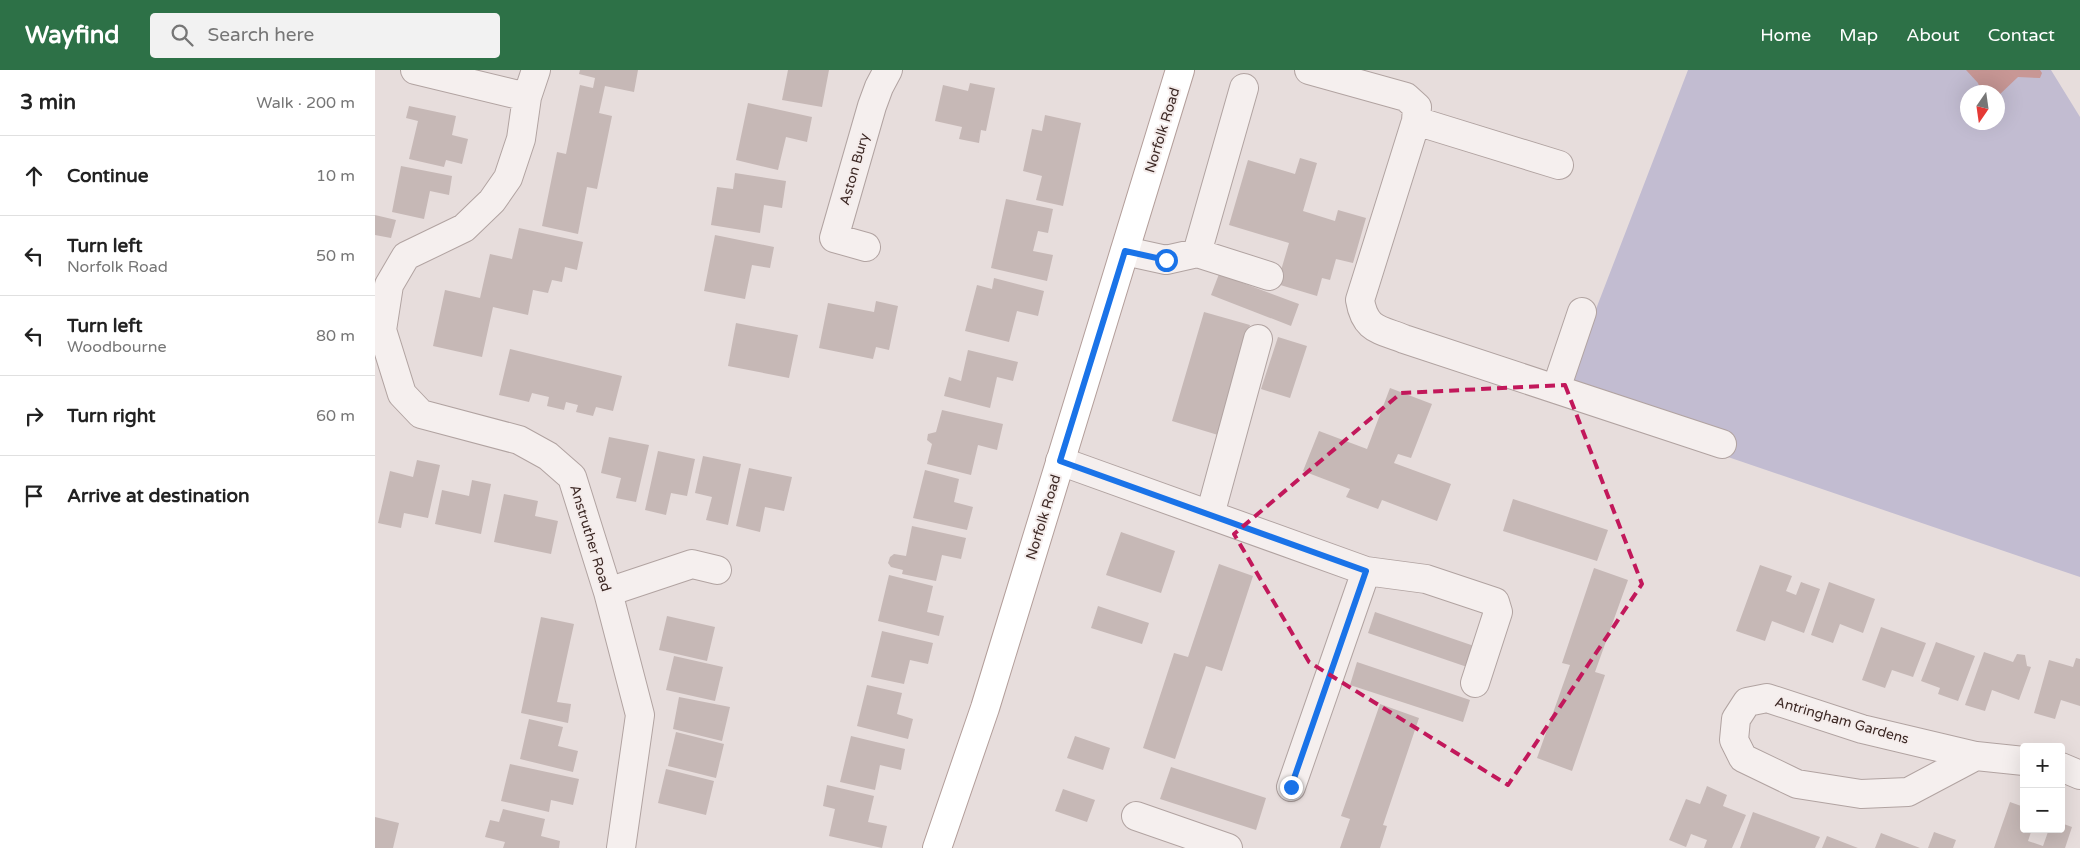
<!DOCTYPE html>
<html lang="en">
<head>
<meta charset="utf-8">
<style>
	:root { --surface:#fff; --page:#f2f2f2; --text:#222; --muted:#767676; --line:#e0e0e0; --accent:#2d7147 }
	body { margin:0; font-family:"Varela Round",sans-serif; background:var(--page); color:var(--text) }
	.controls { position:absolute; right:15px; bottom:15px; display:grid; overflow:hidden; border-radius:5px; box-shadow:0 5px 20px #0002 }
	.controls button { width:45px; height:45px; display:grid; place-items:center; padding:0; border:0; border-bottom:1px solid var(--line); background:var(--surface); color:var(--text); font:25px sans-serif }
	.compass { position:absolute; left:1585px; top:15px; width:45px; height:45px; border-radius:50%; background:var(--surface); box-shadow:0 5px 20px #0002; rotate:193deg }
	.stop { position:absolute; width:15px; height:15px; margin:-11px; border:4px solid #1a73e8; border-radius:50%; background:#fff }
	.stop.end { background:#1a73e8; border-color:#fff; box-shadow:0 1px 5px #0008 }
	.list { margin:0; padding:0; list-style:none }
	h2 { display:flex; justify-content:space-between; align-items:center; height:65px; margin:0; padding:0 20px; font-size:21px }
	h2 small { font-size:16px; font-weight:400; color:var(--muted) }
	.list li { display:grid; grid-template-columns:32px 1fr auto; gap:15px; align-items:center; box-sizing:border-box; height:80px; padding:0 20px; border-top:1px solid var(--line) }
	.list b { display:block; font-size:19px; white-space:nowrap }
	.list p { margin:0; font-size:16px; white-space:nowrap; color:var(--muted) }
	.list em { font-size:16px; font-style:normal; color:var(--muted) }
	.icon { flex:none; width:28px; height:28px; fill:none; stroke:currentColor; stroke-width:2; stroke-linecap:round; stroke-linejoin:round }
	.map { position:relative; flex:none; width:1705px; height:778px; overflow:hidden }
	header { display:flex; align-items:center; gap:30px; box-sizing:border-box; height:70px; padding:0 25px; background:var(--accent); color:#fff }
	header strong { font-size:24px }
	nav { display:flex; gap:28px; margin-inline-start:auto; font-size:18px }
	.search { width:350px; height:45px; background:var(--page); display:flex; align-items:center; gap:12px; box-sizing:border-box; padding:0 18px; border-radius:5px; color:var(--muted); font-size:19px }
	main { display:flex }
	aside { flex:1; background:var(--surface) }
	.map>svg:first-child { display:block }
</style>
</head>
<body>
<header>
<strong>Wayfind</strong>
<div class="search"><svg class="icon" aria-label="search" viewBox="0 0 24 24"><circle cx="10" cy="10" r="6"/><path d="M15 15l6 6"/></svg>Search here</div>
<nav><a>Home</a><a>Map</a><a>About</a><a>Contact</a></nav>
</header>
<main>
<aside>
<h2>3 min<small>Walk · 200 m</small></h2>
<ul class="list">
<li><svg class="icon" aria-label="ahead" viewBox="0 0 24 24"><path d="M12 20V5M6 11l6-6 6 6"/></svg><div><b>Continue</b></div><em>10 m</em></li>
<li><svg class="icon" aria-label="left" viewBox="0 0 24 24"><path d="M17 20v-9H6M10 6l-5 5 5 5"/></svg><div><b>Turn left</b><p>Norfolk Road</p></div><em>50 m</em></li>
<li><svg class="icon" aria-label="left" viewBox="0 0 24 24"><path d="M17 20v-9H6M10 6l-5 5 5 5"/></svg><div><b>Turn left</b><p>Woodbourne</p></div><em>80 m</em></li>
<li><svg class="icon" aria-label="right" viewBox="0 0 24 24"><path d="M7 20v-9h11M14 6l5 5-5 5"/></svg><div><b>Turn right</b></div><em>60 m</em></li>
<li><svg class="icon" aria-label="arrive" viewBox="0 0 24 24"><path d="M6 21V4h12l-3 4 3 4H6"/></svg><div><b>Arrive at destination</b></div></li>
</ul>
</aside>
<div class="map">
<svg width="1705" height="778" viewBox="0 0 1705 778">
	<rect width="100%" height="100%" fill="#e7dddc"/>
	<path fill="#c2bcd1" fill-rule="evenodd" d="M1313,0H1676L1705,47V507L1186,330ZM1592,22H1622V52H1592Z"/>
	<path fill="#c89795" d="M1591,0H1665L1667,3L1665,8L1643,7L1623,26L1622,22H1606L1603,13Z"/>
	<path fill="#c6b8b6" d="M205,0H263L259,22L230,16L224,43L237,46L222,119L212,117L203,164L167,156L182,82L191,84L205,15L218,18L220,8L204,4Z
		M413,0H454L447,37L407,30Z
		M595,13L620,18L611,61L606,60L604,73L584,69L587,57L560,51L568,15L593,21Z
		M373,33L437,47L432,72L411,67L403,100L361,90Z
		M34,36L81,46L77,65L93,69L87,94L71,90L69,97L34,89L43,51L31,48Z
		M670,45L706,53L688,136L661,130L667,106L648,101L657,59L667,61Z
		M925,88L942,93L928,141L960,151L963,140L991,148L978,193L961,189L955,210L947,208L942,226L902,214L914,173L854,155L873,90L920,104Z
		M26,96L77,106L74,125L55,121L49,149L17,142Z
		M360,103L411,111L407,138L389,135L385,163L336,155L342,117L358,119Z
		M631,129L678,139L673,163L663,161L658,181L678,185L672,211L616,198Z
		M0,145L21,150L16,168L0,165Z
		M144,158L208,172L202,200L190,197L187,212L177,210L173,223L158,220L153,245L118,237L107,287L58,276L70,220L105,228L115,184L137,189Z
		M340,165L399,177L395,198L377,195L370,229L329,221Z
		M844,204L924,234L916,256L836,225Z
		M619,208L669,221L663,246L642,241L634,272L590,261L602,215L617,219Z
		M501,231L523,236L514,280L501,277L498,289L444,278L453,233L499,242Z
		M829,242L875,255L843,365L797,351Z
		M361,253L423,265L414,308L353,296Z
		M903,267L932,276L915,328L886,319Z
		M135,279L247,306L238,341L221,337L218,346L201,342L203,335L191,332L189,340L172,336L174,327L157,323L154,332L124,325Z
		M593,280L643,292L638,311L622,307L615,338L569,326L574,307L586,311Z
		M1015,318L1057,334L1036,388L1023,384L1019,393L1076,414L1062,451L1007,430L1003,439L971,427L975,419L928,401L944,361L992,379Z
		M567,340L628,354L622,380L603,375L596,405L552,394L557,374L552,370L553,364L561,362Z
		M234,367L274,375L261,432L241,428L246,408L226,403Z
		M283,381L320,389L312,426L296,423L291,445L270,440Z
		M328,386L366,394L353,455L331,450L337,427L320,423Z
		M42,390L65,395L53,448L29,443L26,458L3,453L15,401L38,407Z
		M374,398L417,407L409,441L390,437L385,462L361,456Z
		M550,400L584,409L579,432L598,437L592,460L538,448Z
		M97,410L116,414L106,464L60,454L67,420L94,426Z
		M129,424L163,431L160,446L183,451L176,484L119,472Z
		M1138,429L1233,460L1222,491L1128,461Z
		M537,456L591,468L586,489L567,485L561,511L527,504L528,500L516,497L513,493L515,487L519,484L531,486Z
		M746,462L800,481L786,523L731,505Z
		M844,494L878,506L847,601L831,596L800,689L768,678L799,583L813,587Z
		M1385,495L1417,506L1411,521L1421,525L1426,512L1445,519L1429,563L1397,551L1390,571L1361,561Z
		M1219,498L1253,510L1220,602L1230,605L1197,701L1162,688L1195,595L1187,593Z
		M514,505L558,516L552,542L569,546L564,566L503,551Z
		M1454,512L1500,529L1488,563L1465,554L1458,573L1436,565Z
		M723,536L774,553L767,574L716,558Z
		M1000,542L1102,577L1095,598L993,563Z
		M292,546L340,557L332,591L284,580Z
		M166,547L199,554L182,632L196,634L193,653L146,643Z
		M1506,557L1551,573L1538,607L1517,600L1510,618L1487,610Z
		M507,561L558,573L553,594L535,590L529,614L496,607Z
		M1561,572L1600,586L1583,631L1563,624L1565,618L1546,611Z
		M1609,582L1638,592L1642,584L1650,585L1652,596L1656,597L1644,630L1617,620L1610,641L1590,635Z
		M299,586L348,597L340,631L291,620Z
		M1701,588L1705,589V636L1686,630L1680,649L1659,643L1674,590L1698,597Z
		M982,592L1095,630L1088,652L975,615Z
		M492,615L527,623L522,644L538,649L533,669L482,656Z
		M304,627L355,637L347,671L298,659Z
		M1005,634L1044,648L1008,755L1012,756L1005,778H965L975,749L966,746Z
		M154,649L188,657L183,676L203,681L198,702L145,689Z
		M301,662L349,674L341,708L293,696Z
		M476,666L530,679L526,700L505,695L500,720L465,712Z
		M700,666L735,678L728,700L692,688Z
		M135,694L204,709L198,735L176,730L174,742L126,731Z
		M796,697L891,728L881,760L785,729Z
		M291,699L339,711L331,745L283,733Z
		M452,715L499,726L493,752L512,756L507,778L454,766L460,739L448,736Z
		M1332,716L1352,725L1348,736L1371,745L1357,778H1329L1332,770L1316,764L1311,777L1294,770L1311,729L1325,734Z
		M688,719L720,730L712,752L680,741Z
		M1635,732L1649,737V759H1657L1653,771L1668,776L1674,759H1686V753L1697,757L1690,778H1619Z
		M128,739L170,749L166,766L185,771L184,778H128L130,772L110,767L115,750L124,752Z
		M1378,742L1445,767L1440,778H1365Z
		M0,747L24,753L18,778H0Z
		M1559,762L1581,770L1578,778H1553Z
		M1506,763L1545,778H1500Z
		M1452,766L1483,778H1447Z"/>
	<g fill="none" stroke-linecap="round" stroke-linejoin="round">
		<g stroke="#b1a3a1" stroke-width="30">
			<path id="minor" d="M40,0L152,27
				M161,0L152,27L146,69L133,108L117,131L89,158L31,186L14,215L7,260L27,324L46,344L144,370L173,386L197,407L233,522L265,645L246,778
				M934,0L1031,27L1042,37L1041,51L985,230C990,260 1004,259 1029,269L1347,374
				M1041,51L1184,95
				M491,177L459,168L497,36L504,17L513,0
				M750,181L791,190L822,183L894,206
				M822,183L869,18
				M1181,319L1207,242
				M685,391L991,501L1051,509L1120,532L1123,542L1100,613
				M835,445L883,269
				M233,522L317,494L342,500
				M1601,686L1533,722L1486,724L1422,714L1368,688L1359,670L1361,649L1372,632L1392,628L1487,659L1601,686L1649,691
				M1686,697L1705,705
				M916,717L991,501
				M761,746L853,778"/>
		</g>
		<g stroke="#b39e9a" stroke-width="30">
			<path id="major" d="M562,778L610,638L805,0"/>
		</g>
		<use href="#minor" stroke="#f5efee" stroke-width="28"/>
		<use href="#major" stroke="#fff" stroke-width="28"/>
	</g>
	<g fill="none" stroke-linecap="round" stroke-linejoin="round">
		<path stroke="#1a73e8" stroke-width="6" d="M791,190L750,181L685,391L991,501L916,717"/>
	</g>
	<path fill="none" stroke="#c2185b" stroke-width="4" stroke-dasharray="10 6" stroke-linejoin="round" d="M1190,315L1267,514L1133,715L934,592L859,464L1026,323Z"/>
	<g text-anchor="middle" stroke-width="4" stroke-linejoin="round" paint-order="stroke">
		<g font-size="14" fill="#3d2925" stroke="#f4eceb">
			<text transform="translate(787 60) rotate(-73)" y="5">Norfolk Road</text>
			<text transform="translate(479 99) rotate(-74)" y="5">Aston Bury</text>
			<text transform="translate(668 447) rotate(-73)" y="5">Norfolk Road</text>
			<text transform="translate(216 468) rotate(73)" y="5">Anstruther Road</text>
			<text transform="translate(1467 650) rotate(16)" y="5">Antringham Gardens</text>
		</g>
	</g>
</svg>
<div class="controls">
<button>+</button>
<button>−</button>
</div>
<svg class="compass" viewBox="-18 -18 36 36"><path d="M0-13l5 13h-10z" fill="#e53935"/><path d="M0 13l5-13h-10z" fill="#767676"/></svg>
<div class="stop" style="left:791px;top:190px"></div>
<div class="stop end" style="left:916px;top:717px"></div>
</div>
</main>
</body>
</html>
